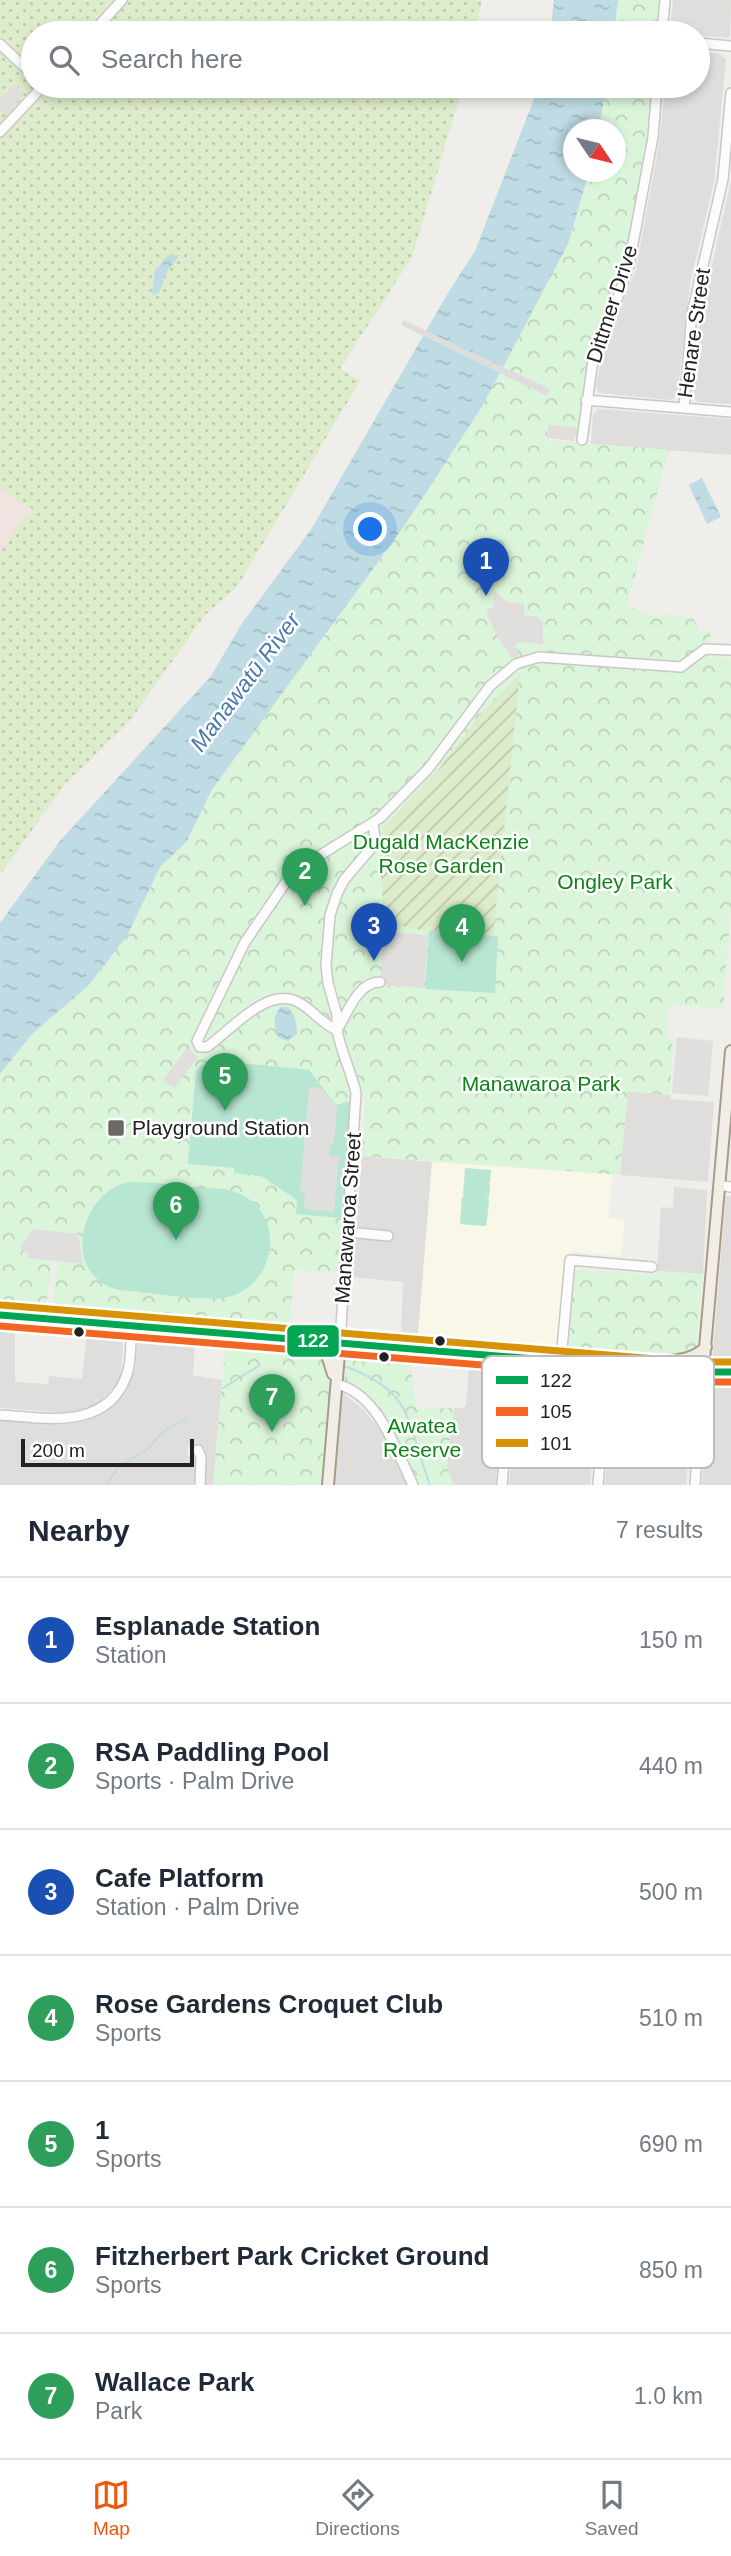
<!DOCTYPE html>
<html lang="en">
<head>
<meta charset="utf-8">
<style>
	:root { --surface:#fff; --page:#f2f2f3; --text:#1f2937; --muted:#747a83; --line:#e0e1e3; --accent:#ea580c }
	body { margin:0; font-family:Arial,sans-serif; background:var(--page); color:var(--text) }
	.compass { position:absolute; left:563px; top:119px; width:63px; height:63px; border-radius:50%; background:var(--surface); box-shadow:0 4px 10px #0003; rotate:125deg }
	.scale { position:absolute; left:21px; bottom:18px; width:173px; box-sizing:border-box; padding-left:7px; border:4px solid #222; border-top:0; font-size:19px; line-height:24px; white-space:nowrap; color:#222; -webkit-text-stroke:5px #fff; paint-order:stroke }
	.you { position:absolute; left:371px; top:530px; width:24px; height:24px; margin:-18px; border:5px solid #fff; border-radius:50%; background:#1a73e8; box-shadow:0 0 0 10px #1a73e833 }
	.badge { display:grid; place-items:center; width:46px; height:46px; border-radius:50%; background:var(--accent); color:#fff; font-size:23px; font-weight:700 }
	.pin { position:absolute; translate:-50% -58px; filter:drop-shadow(0 2px 4px #0008) }
	.pin::after { content:''; position:absolute; top:37px; width:24px; height:21px; background:inherit; clip-path:polygon(0 0,100% 0,50% 100%) }
	.list { margin:0; padding:0; list-style:none }
	h2 { display:flex; justify-content:space-between; align-items:center; height:91px; margin:0; padding:0 28px; font-size:30px }
	h2 small { font-size:23px; font-weight:400; color:var(--muted) }
	.list li { display:grid; grid-template-columns:46px 1fr auto; gap:21px; align-items:center; box-sizing:border-box; height:126px; padding:0 28px; border-top:2px solid var(--line) }
	.list b { display:block; font-size:26px; white-space:nowrap }
	.list p { margin:0; font-size:23px; white-space:nowrap; color:var(--muted) }
	.list em { font-size:23px; font-style:normal; color:var(--muted) }
	.icon { flex:none; width:38px; height:38px; fill:none; stroke:currentColor; stroke-width:2; stroke-linecap:round; stroke-linejoin:round }
	.map { position:relative; flex:none; width:731px; height:1485px; overflow:hidden }
	.search { position:absolute; background:var(--surface); box-shadow:0 4px 10px #0003; left:21px; right:21px; top:21px; height:77px; display:flex; align-items:center; gap:18px; box-sizing:border-box; padding:0 24px; border-radius:38px; color:var(--muted); font-size:26px }
	.sheet { height:973px; background:var(--surface) }
	nav { display:flex; justify-content:space-around; align-items:center; box-sizing:border-box; height:98px; border-top:2px solid var(--line); background:var(--surface); font-size:19px; color:var(--muted) }
	nav a { display:grid; justify-items:center; gap:4px }
	nav .on { color:var(--accent) }
	.map>svg:first-child { display:block }
</style>
</head>
<body>
<div class="map">
<svg width="731" height="1485" viewBox="0 0 731 1485">
	<defs>
		<pattern id="grass-dots" width="8" height="8" patternUnits="userSpaceOnUse" patternTransform="scale(1.75)"><rect width="8" height="8" fill="#ddeccb"/><path d="M2 2h.1M6 6h.1" fill="none" stroke="#bdcaae" stroke-width="1.8" stroke-linecap="round"/></pattern>
		<pattern id="park-crowns" width="20" height="18" patternUnits="userSpaceOnUse" patternTransform="scale(1.75)"><rect width="20" height="18" fill="#daf5da"/><path d="M2 6a3 3 0 1 1 6 0M12 15a3 3 0 1 1 6 0" fill="none" stroke="#bbd2bb"/></pattern>
		<pattern id="garden-furrows" width="10" height="10" patternUnits="userSpaceOnUse" patternTransform="scale(1.75)"><rect width="10" height="10" fill="#ddeccb"/><path d="M-1 1l2-2M0 10L10 0M9 11l2-2" fill="none" stroke="#bdcaae"/></pattern>
		<pattern id="water-ripples" width="26" height="14" patternUnits="userSpaceOnUse" patternTransform="scale(1.75)"><rect width="26" height="14" fill="#bfdbe3"/><path d="M2 4q2-2 4 0t4 0M15 11q2-2 4 0t4 0" fill="none" stroke="#a4bcc2"/></pattern>
	</defs>
	<rect width="100%" height="100%" fill="#f0eeeb"/>
	<path fill="#dfdedc" d="M673,0H731L730,35L727,38L698,35V33H672L670,28Z
		M698,51L720,54L726,59L714,182L690,283L677,396L671,400L599,393L596,387L602,354L636,269L659,144L665,86H698Z
		M731,180V404L698,402L693,397L700,318Z
		M598,409L731,419V455L591,444L593,415Z
		M628,1091L670,1095L671,1099L714,1102L708,1182L620,1175Z
		M362,1156L432,1162L418,1336L401,1334L403,1282L352,1277L354,1239L356,1237L388,1241L393,1236L391,1231L356,1226Z
		M674,1187L707,1190L703,1274L657,1271L661,1207L673,1208Z
		M726,1196H731V1364L712,1363Z
		M0,1329L15,1330V1382L48,1384L49,1376L82,1379L87,1335L120,1337L123,1341L121,1374L118,1383L96,1406L79,1412L71,1413L0,1408Z
		M144,1337L195,1341L193,1375L222,1380L213,1485H203L205,1448L188,1446L187,1455L197,1458L195,1485H0V1419L63,1423L87,1421L106,1411L126,1392L135,1369L138,1341Z
		M469,1366L503,1369L496,1485H453L447,1466L454,1408H463L466,1405Z
		M521,1370L599,1376L590,1485H509Z
		M634,1377L694,1382L686,1485H605L610,1423L630,1424Z
		M709,1384L731,1386V1485H702Z
		M341,1394H344L364,1410L382,1432L408,1485H334Z"/>
	<path fill="#f1e3e1" d="M0,490L25,506L28,505L34,510L31,515L24,517L0,553Z"/>
	<path fill="#f8f7e8" d="M432,1162L613,1174L608,1217L625,1220L621,1256L571,1252L556,1352L418,1336Z"/>
	<path fill="url(#grass-dots)" d="M0,0H482L475,33H33V86H463L412,257L340,369L360,381L237,587L205,615L130,721L63,787L0,875V553L24,517L31,515L34,511L28,505L25,506L0,490Z"/>
	<path fill="url(#park-crowns)" d="M618,0H660L657,33H614Z
		M606,86H652L647,145L624,264L589,354L580,431H576L575,427L548,425L546,440L669,450L627,605L649,615L676,614V616L684,615L685,618H693L700,631L711,632L708,656L731,658V907L723,1009L669,1005L666,1037L673,1039L670,1095L628,1092L620,1175L362,1156L365,1104L368,1098L352,1101L338,1272L294,1270L290,1331L53,1306L58,1262L52,1260L46,1306L0,1302V1074L32,1034L88,986L127,936L160,867L187,841L211,791L405,525L483,405L568,244L589,172H616V130L599,129Z
		M573,1269L656,1275L657,1271L703,1274L696,1348C666,1369 601,1355 566,1353Z
		M226,1338L334,1349L323,1485H213Z
		M352,1356L410,1361L416,1409L454,1408L447,1465L453,1485H413L371,1407L344,1384L347,1359Z"/>
	<path fill="url(#garden-furrows)" d="M520,674L493,935L421,930L387,923L383,903L380,859L383,827L436,773L479,716Z"/>
	<path fill="#b7e6d2" d="M429,931L498,936L495,993L425,989Z
		M208,1060L309,1070L336,1105L352,1101L341,1218L296,1214L297,1200L261,1176L234,1173V1168L188,1164L196,1070Z
		M465,1168L491,1170L490,1183H487L490,1184L489,1197L486,1198L489,1199L488,1212H485L488,1213L486,1226L460,1224L461,1211L464,1210H461L462,1197L465,1196L463,1195L464,1182L466,1181H464Z
		M130,1182C154,1182 177,1185 200,1188C210,1188 223,1188 232,1191C287,1207 280,1285 227,1297C203,1302 146,1292 119,1290C60,1276 79,1191 130,1182Z"/>
	<path fill="#e0dfde" d="M15,84L24,93L7,115L0,109V100Z
		M548,425L576,427L579,436H575L574,441L547,438Z
		M494,590L507,602L524,603V615L536,617L543,621V644L518,642L515,645L520,659L515,660L501,644L487,615L488,608H493Z
		M384,931L428,935L424,988L380,985Z
		M677,1037L713,1041L708,1096L672,1093Z
		M187,1048L198,1057L174,1088L163,1080Z
		M309,1087L321,1088L337,1107L334,1144L330,1145L329,1156L339,1157L334,1212L304,1209L305,1193L300,1192Z
		M33,1229L78,1234L83,1264L28,1258V1254L20,1248Z"/>
	<path fill="url(#water-ripples)" d="M554,0H618L614,33H550Z
		M539,86H606L599,129L574,130V172H589L568,244L483,405L405,525L211,791L187,841L160,867L127,936L88,986L32,1034L0,1074V923L59,842L211,676L241,625L312,528L448,293L475,251Z
		M168,255H180L167,271L159,293L152,295L155,271Z
		M702,478L721,517L707,524L689,485Z
		M281,1007H288C295,1014 297,1024 297,1034L288,1041L279,1038C274,1029 272,1015 281,1007Z"/>
	<path fill="#dedddd" d="M403,320L550,389L547,396L401,325Z"/>
	<g fill="none" stroke-linecap="round" stroke-linejoin="round">
		<path stroke="#bfdbe3" stroke-width="2" d="M612,31L628,33L631,31
			M341,1365C415,1390 406,1421 430,1485
			M223,1388L260,1365
			M107,1485L118,1467L149,1448L161,1433L187,1418"/>
		<g stroke="#c9c8c7" stroke-width="12">
			<path id="minor" d="M92,33L122,0
				M662,33L665,0
				M698,43L731,46
				M0,44L33,75
				M0,132L43,86
				M586,400L731,412
				M684,408L692,313L723,179L731,93
				M582,440L594,353L619,294L629,265L653,137L657,86
				M338,1028C348,1012 358,982 380,982
				M337,1030V1015L328,983L326,965L330,915L337,894L344,880L373,846L375,837L373,824
				M719,1185L731,1187
				M348,1232L388,1236
				M340,1342L356,1093C351,1071 341,1052 337,1030C321,1024 312,1008 296,1001C265,988 230,1031 207,1047H200L197,1041L245,942L286,882L306,864L380,818L428,769L490,686L516,664L539,657L681,667L705,649L731,650
				M561,1360L570,1260L652,1267
				M337,1384C379,1395 396,1450 413,1485
				M0,1415C45,1418 108,1431 127,1374C132,1360 130,1341 132,1326
				M198,1450L201,1457L200,1485
				M502,1485L513,1356
				M598,1485L608,1364
				M695,1485L703,1371"/>
		</g>
		<g stroke="#a79c86" stroke-width="14">
			<path id="major" d="M0,1315L693,1372H731
				M310,1340L327,1355L333,1374
				M650,1365C670,1359 691,1363 706,1347
				M703,1371L731,1051
				M328,1485L340,1342"/>
		</g>
		<use href="#minor" stroke="#fdfcfc" stroke-width="9"/>
		<use href="#major" stroke="#f3ede7" stroke-width="10"/>
		<g stroke="#fff" stroke-width="12">
			<path id="bus-1" d="M0,1315L693,1372H731"/>
		</g>
		<g stroke="#fff" stroke-width="12">
			<path id="bus-2" d="M0,1326L692,1382H731"/>
		</g>
		<g stroke="#fff" stroke-width="12">
			<path id="bus-3" d="M1,1305L693,1362H731"/>
		</g>
		<use href="#bus-1" stroke="#00a651" stroke-width="7"/>
		<use href="#bus-2" stroke="#f26522" stroke-width="7"/>
		<use href="#bus-3" stroke="#d79205" stroke-width="7"/>
	</g>
	<rect fill="#6a6968" stroke="#fff" stroke-width="2.5" x="107" y="1119" width="18" height="18" rx="3.5"/>
	<g fill="#222" stroke="#fff" stroke-width="2.5">
		<circle cx="79" cy="1332" r="6"/>
		<circle cx="440" cy="1341" r="6"/>
		<circle cx="384" cy="1357" r="6"/>
	</g>
	<g text-anchor="middle" stroke-width="5" stroke-linejoin="round" paint-order="stroke">
		<g font-size="21" fill="#222" stroke="#fff">
			<text transform="translate(612 304) rotate(-72)" y="7">Dittmer Drive</text>
			<text transform="translate(694 333) rotate(-82)" y="7">Henare Street</text>
			<text transform="translate(348 1218) rotate(-86)" y="7">Manawaroa Street</text>
		</g>
		<g font-size="21" fill="#0c8416" stroke="#fff">
			<text x="441" y="849">Dugald MacKenzie<tspan x="441" dy="24">Rose Garden</tspan></text>
			<text x="615" y="889">Ongley Park</text>
			<text x="541" y="1091">Manawaroa Park</text>
			<text x="422" y="1433">Awatea<tspan x="422" dy="24">Reserve</tspan></text>
		</g>
		<g font-size="21" fill="#222" stroke="#fff" text-anchor="start">
			<text x="132" y="1135">Playground Station</text>
		</g>
		<g font-size="23" font-style="italic" fill="#4a7aab" stroke="#fff">
			<text transform="translate(245 682) rotate(-53)" y="8">Manawatū River</text>
		</g>
	</g>
	<rect x="482" y="1356" width="232" height="112" rx="10" fill="#fff" stroke="#bdbdbd" stroke-width="2"/>
	<rect x="496" y="1376" width="32" height="8" fill="#00a651"/>
	<rect x="496" y="1407" width="32" height="9" fill="#f26522"/>
	<rect x="496" y="1439" width="32" height="8" fill="#d79205"/>
	<g font-size="19" fill="#222">
		<text x="540" y="1387">122</text>
		<text x="540" y="1418">105</text>
		<text x="540" y="1450">101</text>
	</g>
	<rect stroke="#fff" stroke-width="2.5" x="286" y="1324" width="54" height="34" rx="7" fill="#00a651"/>
	<g font-size="19" text-anchor="middle" font-weight="bold" fill="#fff">
		<text x="313" y="1347">122</text>
	</g>
</svg>
<svg class="compass" viewBox="-18 -18 36 36"><path d="M0-13l5 13h-10z" fill="#e53935"/><path d="M0 13l5-13h-10z" fill="#747a83"/></svg>
<div class="scale">200 m</div>
<div class="you"></div>
<div class="pin badge" style="left:486px;top:596px;background:#1a4fb4">1</div>
<div class="pin badge" style="left:305px;top:906px;background:#2e9e5b">2</div>
<div class="pin badge" style="left:374px;top:961px;background:#1a4fb4">3</div>
<div class="pin badge" style="left:462px;top:962px;background:#2e9e5b">4</div>
<div class="pin badge" style="left:225px;top:1111px;background:#2e9e5b">5</div>
<div class="pin badge" style="left:176px;top:1240px;background:#2e9e5b">6</div>
<div class="pin badge" style="left:272px;top:1432px;background:#2e9e5b">7</div>
<div class="search"><svg class="icon" aria-label="search" viewBox="0 0 24 24"><circle cx="10" cy="10" r="6"/><path d="M15 15l6 6"/></svg>Search here</div>
</div>
<section class="sheet">
<h2>Nearby<small>7 results</small></h2>
<ul class="list">
<li><span class="badge" style="background:#1a4fb4">1</span><div><b>Esplanade Station</b><p>Station</p></div><em>150 m</em></li>
<li><span class="badge" style="background:#2e9e5b">2</span><div><b>RSA Paddling Pool</b><p>Sports · Palm Drive</p></div><em>440 m</em></li>
<li><span class="badge" style="background:#1a4fb4">3</span><div><b>Cafe Platform</b><p>Station · Palm Drive</p></div><em>500 m</em></li>
<li><span class="badge" style="background:#2e9e5b">4</span><div><b>Rose Gardens Croquet Club</b><p>Sports</p></div><em>510 m</em></li>
<li><span class="badge" style="background:#2e9e5b">5</span><div><b>1</b><p>Sports</p></div><em>690 m</em></li>
<li><span class="badge" style="background:#2e9e5b">6</span><div><b>Fitzherbert Park Cricket Ground</b><p>Sports</p></div><em>850 m</em></li>
<li><span class="badge" style="background:#2e9e5b">7</span><div><b>Wallace Park</b><p>Park</p></div><em>1.0 km</em></li>
</ul>
</section>
<nav>
<a class="on"><svg class="icon" aria-label="map" viewBox="0 0 24 24"><path d="M3 6l6-2 6 2 6-2v14l-6 2-6-2-6 2zM9 4v14M15 6v14"/></svg>Map</a>
<a><svg class="icon" aria-label="directions" viewBox="0 0 24 24"><path d="M12 3l9 9-9 9-9-9zM9 14v-3h6M13 9l2 2-2 2"/></svg>Directions</a>
<a><svg class="icon" aria-label="saved" viewBox="0 0 24 24"><path d="M7 4h10v16l-5-4-5 4z"/></svg>Saved</a>
</nav>
</body>
</html>
